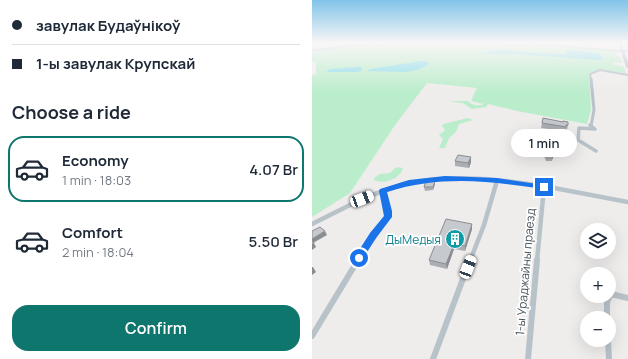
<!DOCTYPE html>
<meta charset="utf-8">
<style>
:root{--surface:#fff;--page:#f6f6f7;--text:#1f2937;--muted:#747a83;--line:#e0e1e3;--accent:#0f766e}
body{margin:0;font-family:Manrope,sans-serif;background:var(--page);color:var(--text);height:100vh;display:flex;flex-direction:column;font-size:15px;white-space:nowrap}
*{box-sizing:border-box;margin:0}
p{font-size:13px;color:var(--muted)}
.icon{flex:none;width:22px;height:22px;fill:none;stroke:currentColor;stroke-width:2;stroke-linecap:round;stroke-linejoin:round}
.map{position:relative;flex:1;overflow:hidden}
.drawer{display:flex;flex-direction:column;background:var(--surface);width:312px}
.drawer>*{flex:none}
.banner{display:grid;align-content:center;height:88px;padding:0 12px;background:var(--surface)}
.controls{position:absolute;left:268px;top:223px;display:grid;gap:8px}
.controls a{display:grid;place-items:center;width:36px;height:36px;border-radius:50%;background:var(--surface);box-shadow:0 4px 16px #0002;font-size:20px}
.end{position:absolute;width:18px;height:18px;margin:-9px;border:5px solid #1a73e8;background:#fff;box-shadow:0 0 0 2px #fff}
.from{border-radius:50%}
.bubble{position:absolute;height:28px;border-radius:14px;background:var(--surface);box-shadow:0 4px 16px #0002;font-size:13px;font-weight:600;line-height:28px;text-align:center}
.car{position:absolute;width:12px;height:24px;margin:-12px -6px;border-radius:5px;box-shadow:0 0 3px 1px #0007;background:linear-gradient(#fff 24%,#345 0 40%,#fff 0 76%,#345 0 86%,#fff 0)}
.banner b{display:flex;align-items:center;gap:14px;height:38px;font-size:15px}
.banner b+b{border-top:1px solid var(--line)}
.banner i{width:10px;height:10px;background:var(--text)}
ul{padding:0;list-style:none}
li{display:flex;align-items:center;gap:12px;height:66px;margin:0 8px 6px;padding:0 4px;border:2px solid transparent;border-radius:16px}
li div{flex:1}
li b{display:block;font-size:15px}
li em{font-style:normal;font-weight:600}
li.on{border-color:var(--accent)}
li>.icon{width:36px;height:36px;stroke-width:1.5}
h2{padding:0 12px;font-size:18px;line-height:48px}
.cta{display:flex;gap:8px;margin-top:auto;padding:8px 12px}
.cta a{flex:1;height:46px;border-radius:16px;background:var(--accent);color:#fff;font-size:16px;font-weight:600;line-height:46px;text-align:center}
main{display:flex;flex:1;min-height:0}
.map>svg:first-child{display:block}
.green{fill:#baedcb}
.water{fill:#88dcea}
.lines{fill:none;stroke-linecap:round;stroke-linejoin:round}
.minor-far4{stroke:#b8c2c9;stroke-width:2}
.minor-far3{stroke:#b8c2c9;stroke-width:3}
.minor-far2{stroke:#b8c2c9;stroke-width:3.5}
.minor-far1{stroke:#b8c2c9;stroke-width:4.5}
.minor{stroke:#b8c2c9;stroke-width:6}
.tertiary{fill:#b8c2c9;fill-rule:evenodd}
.primary{fill:#acbecb;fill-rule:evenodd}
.wall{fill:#aaaeb2}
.shaded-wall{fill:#8b8d91}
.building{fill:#c6cacf;stroke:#8b8d91}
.route{fill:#1a73e8}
.labels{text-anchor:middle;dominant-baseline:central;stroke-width:3.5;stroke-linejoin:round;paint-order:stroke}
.near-culture-label{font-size:12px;fill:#0d838f;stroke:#fff;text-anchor:end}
.near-street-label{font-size:12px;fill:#455159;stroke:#fff}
</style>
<main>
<section class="drawer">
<div class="banner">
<b><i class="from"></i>завулак Будаўнікоў</b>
<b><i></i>1-ы завулак Крупскай</b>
</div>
<h2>Choose a ride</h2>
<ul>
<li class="on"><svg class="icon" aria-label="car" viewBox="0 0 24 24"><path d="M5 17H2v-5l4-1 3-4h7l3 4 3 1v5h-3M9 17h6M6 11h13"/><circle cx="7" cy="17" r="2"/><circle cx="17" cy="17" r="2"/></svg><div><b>Economy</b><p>1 min · 18:03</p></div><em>4.07 Br</em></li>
<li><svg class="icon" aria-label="car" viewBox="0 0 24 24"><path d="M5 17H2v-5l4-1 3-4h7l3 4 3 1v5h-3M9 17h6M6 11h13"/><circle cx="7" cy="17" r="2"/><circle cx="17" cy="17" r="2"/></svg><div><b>Comfort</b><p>2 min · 18:04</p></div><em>5.50 Br</em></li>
</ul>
<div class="cta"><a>Confirm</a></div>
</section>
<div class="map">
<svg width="316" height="359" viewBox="0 0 316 359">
<rect width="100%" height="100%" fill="#efecec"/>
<!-- green -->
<path class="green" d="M74,43h118l113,8 1,1 -2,3 5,4 1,4 -9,-1 1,3 9,1 3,7 -28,-3 -9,3 2,37 -4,14 -70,-13 -29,-7 -2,3 -14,2 -9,-6 -14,-2h19c4,5 10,5 16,3l-13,-3 6,-13 -50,-5 -32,42 -45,68 -38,24v-142l4,-1v-13l-4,1v-11z
M156,118l5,2 -14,4 -3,8 -7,6 -4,10h-6l4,-9 -4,-4 6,-5 -3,-4 1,-2z
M88,167l3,2c-4,10 -19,16 -29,11v-2l6,-4 10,-1 5,-5z"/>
<!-- water -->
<path class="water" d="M189,49l22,3 38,2h5v-3l2,-1 31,3 4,6 -5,1 -81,-6h-38z
M110,61l6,1 1,2 -9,5 -14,3 -39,-1 3,-2z
M45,67h5v3l-4,2h-32l4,-3z"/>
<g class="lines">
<!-- minor-far4 -->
<path class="minor-far4" d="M279,80l-1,-6 10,-4 28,5"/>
<!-- minor-far3 -->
<path class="minor-far3" d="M279,79l3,31 -3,16"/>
<!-- minor-far2 -->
<path class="minor-far2" d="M278,125l5,4 -16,-1 -1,12 18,11
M88,185c46,-12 93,-7 139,0
M184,185l1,-5"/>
<!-- minor-far1 -->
<path class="minor-far1" d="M221,184l95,18
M0,224l54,-27 38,-13
M46,261l30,-44 -5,-26
M158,261l14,-36 12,-41
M225,261l7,-74"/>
<!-- minor -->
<path class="minor" d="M295,318v-16l4,-8 17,4
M0,336l46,-76
M296,340l1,19
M121,359l37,-99
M216,359l9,-99"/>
<!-- tertiary -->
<path class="tertiary" d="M309,50h7v2h-6z"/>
<!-- primary -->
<path class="primary" d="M59,43h10l-69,8v-2z
M206,43h13l90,7 -2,-7h2l7,19v6l-2,-1 -5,-15z"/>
</g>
<!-- wall -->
<path class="wall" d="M231,118l25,7 -1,5h-2l-1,1 -23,-3z
M232,151l9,7 -1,3h-6l-3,-7z
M159,157v5l-2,6 -14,-2v-5z
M123,184l-2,6 -8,1 -1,-4z
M160,224v5l-7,22 -11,-2 -7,20 -17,-4 -1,-5z"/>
<!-- shaded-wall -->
<path class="shaded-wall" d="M159,157v5l-2,6 -1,-5z
M123,181v3l-2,6v-3z
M160,224v5l-7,22v-5z
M13,231l2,4 -14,8 -1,-2v-2z
M2,243l2,4 -4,3v-5z
M142,244v5l-7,20 -1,-5z
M0,267h1l3,5 -4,3z"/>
<!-- building -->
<path class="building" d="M231,118l20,4v-1l5,1v3h-2v2l-24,-4z
M232,151h6l3,7h-6z
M146,155l13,2 -3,6 -13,-2z
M114,181h9l-2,6h-9z
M134,219l26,5 -7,22 -11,-2 -8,20 -17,-4z
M8,227l5,4 -13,8v-8z
M0,240l2,3 -2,2z"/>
<!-- sky -->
<linearGradient id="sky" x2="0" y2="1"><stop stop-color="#81c4e9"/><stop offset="0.46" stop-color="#f8f6f6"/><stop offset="1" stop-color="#f8f6f6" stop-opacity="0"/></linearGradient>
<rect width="316" height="93" fill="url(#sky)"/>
<!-- route -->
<path class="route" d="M133,176l52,2 47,7 4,2 -4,2c-55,-8 -103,-14 -157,3l5,19v6l-16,21 -14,22h-6l-1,-2 1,-3 14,-22 14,-17 -5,-25 1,-2 29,-9z"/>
<!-- icons -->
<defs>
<symbol id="building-disc" viewBox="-11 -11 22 22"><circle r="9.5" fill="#0f9aa8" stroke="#fff"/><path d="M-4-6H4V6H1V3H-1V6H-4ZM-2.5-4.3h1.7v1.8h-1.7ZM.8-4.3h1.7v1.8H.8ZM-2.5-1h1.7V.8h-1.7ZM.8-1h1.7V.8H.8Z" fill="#fff"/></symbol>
</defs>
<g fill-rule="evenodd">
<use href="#building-disc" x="132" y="228" width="22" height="22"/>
</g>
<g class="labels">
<!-- near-culture labels -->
<g class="near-culture-label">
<text x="129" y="239">ДыМедыя</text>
</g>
<!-- near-street labels -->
<g class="near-street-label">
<text transform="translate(213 272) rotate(-85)">1-ы Ураджайны праезд</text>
</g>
</g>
</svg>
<div class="controls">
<a><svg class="icon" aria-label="layers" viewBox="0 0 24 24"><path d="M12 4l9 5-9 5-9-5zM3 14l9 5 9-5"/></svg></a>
<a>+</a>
<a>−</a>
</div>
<i class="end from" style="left:47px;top:258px"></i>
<i class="end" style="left:232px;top:187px"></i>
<div class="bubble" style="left:199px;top:129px;width:66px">1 min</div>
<i class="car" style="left:50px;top:199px;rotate:69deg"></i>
<i class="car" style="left:156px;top:267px;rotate:21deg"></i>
</div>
</main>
